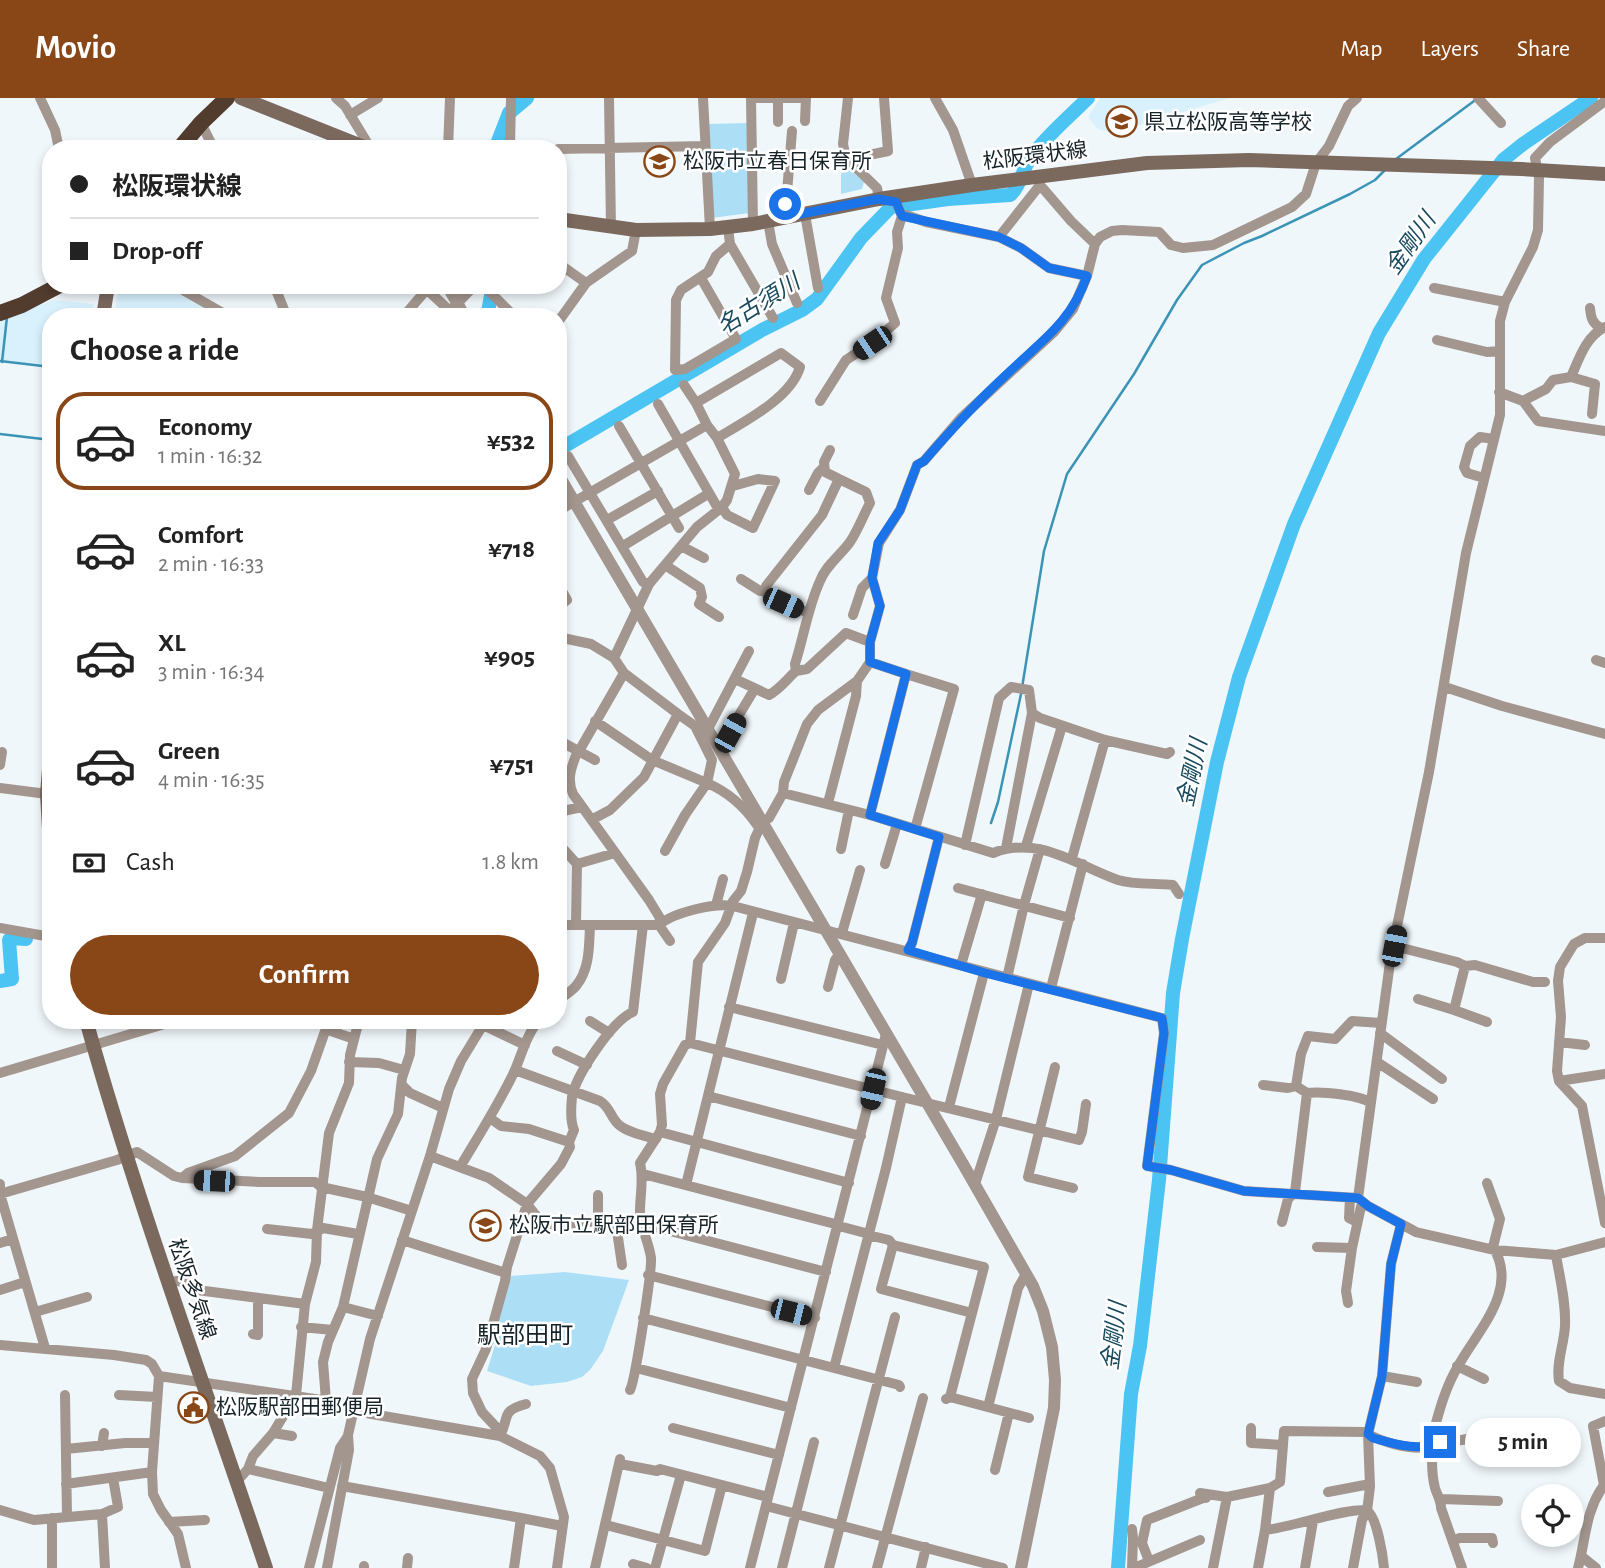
<!DOCTYPE html>
<meta charset="utf-8">
<style>
:root{--surface:#fff;--page:#f2f2f2;--text:#222;--muted:#767676;--line:#e0e0e0;--accent:#894616}
body{margin:0;font-family:"Alegreya Sans","Noto Sans JP",sans-serif;background:var(--page);color:var(--text);height:100vh;display:flex;flex-direction:column;font-size:26px;white-space:nowrap}
*{box-sizing:border-box;margin:0}
p{font-size:23px;color:var(--muted)}
.icon{flex:none;width:38px;height:38px;fill:none;stroke:currentColor;stroke-width:2;stroke-linecap:round;stroke-linejoin:round}
.map{position:relative;flex:1;overflow:hidden}
.drawer{position:absolute;left:42px;top:210px;width:525px;height:721px;display:flex;flex-direction:column;background:var(--surface);border-radius:28px;box-shadow:0 4px 10px #0003}
.drawer>*{flex:none}
.top-card{position:absolute;left:42px;top:42px;width:525px;height:154px;border-radius:28px;box-shadow:0 4px 10px #0003;display:grid;align-content:center;height:154px;padding:0 28px;background:var(--surface)}
.buttons{position:absolute;left:1521px;top:1386px;display:grid;gap:14px}
.buttons a{display:grid;place-items:center;width:63px;height:63px;border-radius:50%;background:var(--surface);box-shadow:0 4px 10px #0003;font-size:35px}
.end{position:absolute;width:32px;height:32px;margin:-16px;border:9px solid #1a73e8;background:#fff;box-shadow:0 0 0 4px #fff}
.from{border-radius:50%}
.bubble{position:absolute;height:49px;border-radius:24px;background:var(--surface);box-shadow:0 4px 10px #0003;font-size:23px;font-weight:600;line-height:49px;text-align:center}
.car{position:absolute;width:21px;height:42px;margin:-21px -10px;border-radius:9px;box-shadow:0 0 5px 2px #0007;background:linear-gradient(#222 24%,#8ab4d8 0 40%,#222 0 76%,#8ab4d8 0 86%,#222 0)}
.top-card b{display:flex;align-items:center;gap:24px;height:66px;font-size:26px}
.top-card b+b{border-top:2px solid var(--line)}
.top-card i{width:18px;height:18px;background:var(--text)}
ul{padding:0;list-style:none}
li{display:flex;align-items:center;gap:21px;height:98px;margin:0 14px 10px;padding:0 14px;border:4px solid transparent;border-radius:28px}
li div{flex:1}
li b{display:block;font-size:26px}
li em{font-style:normal;font-weight:600}
li.active{border-color:var(--accent)}
li>.icon{width:63px;height:63px;stroke-width:1.5}
h2{padding:0 28px;font-size:32px;line-height:84px}
.pay{display:flex;align-items:center;gap:18px;height:77px;padding:0 28px;font-size:26px}
.pay p{margin-inline-start:auto}
.primary-button{display:flex;gap:14px;margin-top:auto;padding:14px 28px}
.primary-button a{flex:1;height:80px;border-radius:42px;background:var(--accent);color:#fff;font-size:28px;font-weight:600;line-height:80px;text-align:center}
header{display:flex;align-items:center;gap:42px;box-sizing:border-box;height:98px;padding:0 35px;background:var(--accent);color:#fff}
header strong{font-size:33px}
nav{display:flex;gap:38px;margin-inline-start:auto;font-size:24px}
.map>svg:first-child{display:block}
.built{fill:#d8f1fd}
.green{fill:#acdff6}
.lines{fill:none;stroke-linecap:round;stroke-linejoin:round}
.stream{stroke:#3b94b6;stroke-width:2.5}
.river{stroke:#4bc4f3;stroke-width:14}
.minor{stroke:#a3968f;stroke-width:10}
.tertiary{stroke:#a3968f;stroke-width:12}
.secondary{stroke:#7b695e;stroke-width:14}
.trunk{stroke:#523c2e;stroke-width:16}
.route{stroke:#1a73e8;stroke-width:9}
.labels{text-anchor:middle;dominant-baseline:central;stroke-width:5;stroke-linejoin:round;paint-order:stroke}
.poi-label{font-size:21px;fill:#162329;stroke:#fff;text-anchor:start}
.street-label{font-size:21px;fill:#162329;stroke:#fff}
.water-label{font-size:23px;font-style:italic;fill:#184a5e;stroke:#fff}
.quarter-label{font-size:24px;fill:#162329;stroke:#fff}
</style>
<header>
<strong>Movio</strong>
<nav><a>Map</a><a>Layers</a><a>Share</a></nav>
</header>
<div class="map">
<svg width="1605" height="1470" viewBox="0 0 1605 1470">
<rect width="100%" height="100%" fill="#f0f7fb"/>
<!-- built -->
<path class="built" d="M1100,0h130l-101,30 -4,9 -27,-8 -10,-12z
M119,187h46l55,32h-106z
M53,202l41,4 -2,13h-41v50l-51,-6v-41z"/>
<!-- green -->
<path class="green" d="M748,25l2,90 -39,5 -3,-94z
M849,70l15,14 -2,7 -21,5v-20l2,-4z
M565,1174l64,8 -26,71 -13,19 -8,7 -15,5 -36,4 -44,-15 8,-26 -6,-4 21,-65z"/>
<g class="lines">
<!-- stream -->
<path class="stream" d="M1396,61l78,-58
M0,263l51,6
M2,264l5,-45
M0,336l51,6
M991,725l7,-21 23,-108 23,-143 23,-77 67,-100 43,-74 25,-35 42,-22 18,-7 88,-42 25,-14 11,-11"/>
<!-- river -->
<path class="river" d="M495,51l14,-36 18,-15
M487,219l6,-32
M558,352l204,-120 40,-20 15,-11 44,-61 30,-31 57,-8 62,-4c10,-8 13,-27 21,-38 16,-22 38,-40 57,-59
M0,883l12,-2 -3,-39 2,-2 15,1
M1118,1470l13,-174 9,-48 19,-166 14,-187 9,-54 35,-177 22,-85 55,-153 85,-191 45,-74 79,-99 20,-16 68,-46"/>
<!-- minor -->
<path class="minor" d="M40,0l15,32 4,19
M336,0l9,8 26,43
M609,0l2,130
M703,0l7,131
M751,0l2,126
M751,0h48
M778,0v24
M935,0l18,32 19,55
M1478,0l23,25
M350,17l28,-17
M805,23l1,-23
M201,25l13,26
M448,51l2,-51
M510,51l1,-51
M558,51l147,-3
M846,60h9l33,-7 -4,-53
M807,115l-1,7 12,68
M902,118l4,-1 20,7 73,15 22,11 28,20 38,8
M785,119l7,-86
M768,123l4,23 25,59
M51,126l-4,3 4,1
M999,139l41,-52v-6
M730,146l43,74
M1095,146l5,-7 12,-6 10,-1 37,2 12,13 12,3 30,-3 79,-38 14,-13 10,-31 13,-17 19,-40 9,-8
M558,165l28,20
M701,180l35,61 -51,30 -10,1 1,-70 5,-10 27,-18 8,-16 14,-12 -2,-17
M174,187l56,32
M274,187l13,32
M338,187l1,2
M422,187l28,26 25,-26
M483,187l32,32
M1434,190l71,14
M1590,210c1,10 2,15 11,20
M403,219l24,-28
M558,224l28,-39 46,-32 4,-21
M1437,242l50,12 13,-1
M684,287l12,18
M1499,294l24,9 15,20 67,10
M820,303l26,-41 26,-17 23,-20 -9,-25 12,-50 -1,-16 5,-16 -6,-14 -17,-3 -2,-11 -31,-30 -3,-14 5,-46
M1523,303l23,-12 7,-9 18,-3
M658,306l58,101 6,2 5,8 26,13 22,-47 -17,-2 -25,7
M1592,316l3,-30 -24,-7c8,-18 15,-41 34,-50
M707,327l-11,-22 85,-50 19,14c-9,31 -56,55 -83,71
M619,328l60,102
M830,352l-6,12 1,10 14,7
M568,358l75,126 6,2
M1484,380l-17,-5 -3,-6 6,-21 10,-9 14,2
M809,392l9,-17 6,-6
M558,413l149,-86 10,13 18,36 -8,26 -5,7 -25,20 -48,57 -35,74 -23,-14 -33,-7
M607,422l51,-29
M623,448l85,-52
M683,449l21,11
M665,467l35,23 2,9 -3,7 20,13
M741,481l19,12h7
M558,486l9,16 -9,7
M853,517l9,-27 10,-10
M1596,562l9,3
M870,564v-20l10,-36 -8,-28 7,-35 21,-33 17,-45 7,-4 37,-43 93,-86 19,-23 14,-33 8,-32 -24,-23 -31,-36
M796,573l11,-2 39,-36 24,9
M624,575l54,41
M735,581l34,16c11,-6 18,-16 27,-24l-1,-7c9,-28 13,-57 25,-83 6,-16 20,-25 30,-39 8,-12 13,-26 20,-39l-4,-11 -27,-13 -17,36 -56,71 1,9 41,18
M1445,589l57,19 103,28
M595,623l57,39 55,23 -22,32 -20,36
M708,631l41,-78
M558,642l37,20
M724,642l30,-50
M578,652c-6,16 -12,28 -5,44l76,106 11,18 -1,7 11,16
M579,653l45,-78 -10,-15
M0,667l2,-13
M0,690l47,6
M783,695l87,22 123,38c46,-18 83,12 125,27 16,5 37,3 55,5l6,9
M828,705l28,-107 1,-15
M558,714l24,-5
M870,717l36,-141 48,15 -39,140
M593,721l17,-9 34,-33 34,-63 17,12 17,34 -5,23c21,9 37,23 50,42l5,-2
M558,745l19,21
M965,747l34,-147 12,-11 18,3 3,23 8,5 65,22 62,14 3,-2
M1026,748l36,-120
M1006,750l26,-135
M841,751l8,-39
M1072,760l33,-118
M885,766l12,-40
M958,790l112,30
M716,807l7,-26
M558,827h101c15,-13 55,-22 74,-19l429,112 2,15 -17,133 24,4 73,21 114,7 10,8 48,26 79,18 61,5 49,-13
M576,827l1,-61 38,-11
M643,827l-10,87c-21,9 -57,63 -61,85 -1,10 -2,24 2,33l-5,12 1,5 -9,17 -34,40 14,18 16,3 41,-4 18,3 20,-2 190,50
M0,830l51,9
M842,835l18,-63
M1605,840h-20l-11,6 -14,23 -2,14 3,36 -4,54 2,10 23,25 23,117
M1394,848l63,16 8,4 10,-1 58,17h12
M908,852l4,-7 27,-106
M961,867l21,-71
M1465,868l-11,44 33,12
M1007,880l17,-73 16,-56
M781,881l13,-56
M828,889l7,-27 4,-5
M1051,890l32,-124
M1418,901l36,11
M558,903c6,-6 13,-9 18,-15 14,-17 13,-40 14,-61
M729,909l154,38
M590,923l19,12
M483,927l42,20
M331,933l23,8
M1380,935l62,46
M1559,944l26,3
M690,945l212,54 177,43 3,-8 4,-28
M557,953l30,14
M349,964l30,1 25,7
M1377,964l56,37
M1055,969l-27,110 45,11
M515,972l85,31c10,6 10,15 18,23 8,8 27,12 38,15
M0,975l178,-53
M1559,983l46,-7
M402,987l8,8 33,15
M1263,987l25,3 8,-2 11,7 -12,99 -7,7 -6,23
M1296,988l5,-32 7,-18 27,3 17,-18 29,2
M1307,995c14,-2 53,2 64,10
M708,998l153,40
M949,1009l35,-134
M490,1020l11,8 28,3 40,13
M660,1034l189,51
M430,1058l59,22 38,26 -20,63 -2,14 -19,68 -14,30 1,14 9,19 14,15 4,9
M460,1069c19,-32 39,-63 55,-97 7,-17 12,-36 24,-50
M643,1076l196,51
M182,1080l6,-5 47,-17 54,-43 22,-42 18,-51
M0,1086v10l45,154
M975,1086l21,-65 33,-135
M686,1087l67,-272
M0,1096l117,-34 20,-8 37,24 8,2 77,4h56l6,5 46,10 45,14
M598,1097v26
M1350,1100l-1,20 8,4
M1358,1100l33,-243 38,-183 37,-219 34,-138v-94l5,-19 28,-55 5,-17 1,-52 -4,-20 15,-16 55,-41
M616,1126l6,41
M839,1128l30,8
M267,1131l45,5 11,-6 35,6
M868,1137l21,5 4,5 91,22 -12,46
M402,1142l104,33
M0,1145l13,-4
M893,1147l-12,44 91,24 -22,84
M1317,1149l35,1 -6,43 2,12
M1352,1150l10,-46
M1556,1157c4,24 10,47 9,71 -1,19 -9,36 -6,55l11,7 35,6
M648,1177l167,43
M168,1185l9,-2 18,3 2,6 108,14
M0,1192l25,-8
M343,1209l35,9
M35,1214l52,-15
M643,1220l256,67 1,2
M301,1229l32,3
M253,1236l5,1v-36
M0,1247l114,10 32,5 6,4 7,12 190,28 11,8 140,24 40,20 10,12 14,49 -7,51
M1457,1268l27,13
M636,1270l155,40
M834,1270l52,-200 16,-71
M1382,1278l35,6
M630,1292c5,-8 22,-119 21,-132 -2,-16 -11,-31 -11,-47 0,-16 4,-32 0,-48l20,-31 2,-7 -2,-31 3,-10 22,-39 5,-2 8,-81 27,-39 8,-22 8,-10 6,-19 8,-34 7,-15 7,-5 14,-25 1,-11 23,-58 11,-14 39,-29 13,-19 36,12
M65,1297l2,122
M119,1297l38,2
M946,1301l4,-2 79,21
M326,1303l-3,-39 5,-20 15,-35 34,-148 21,-45 4,-36 8,-24 2,-34
M988,1309l30,-119 8,-14
M673,1330l106,27
M1251,1330v15l32,2 -3,37 -10,6
M273,1335l19,3
M500,1338c10,-19 0,-25 26,-32
M1283,1347l1,-14 80,1c18,10 43,18 65,15 12,-3 25,-6 38,-8
M102,1348l2,-13
M66,1351l59,-6h29
M620,1366l37,7 3,-2 108,28
M248,1371l81,19
M995,1372l14,-57
M152,1374l7,-96
M238,1382l10,-11 5,-13 20,-23 23,-38 9,-91 11,-42 1,-32 12,-97 20,-50 1,-28 9,-35
M66,1386l86,-12 1,22 8,16 17,24 8,34
M342,1388l179,32
M1328,1394l42,-8
M1200,1395l27,4
M1441,1401l57,2
M766,1408l237,62
M0,1412l34,10 68,-6 16,-7 -5,-29
M102,1416l3,54
M169,1424l36,-2
M606,1427l99,26 17,-66
M1454,1442l6,-2h32l1,5
M1581,1458l15,12
M1149,1463l-7,-18 5,-23 56,-22h3
M633,1466l14,4
M52,1470v-50
M309,1470l31,-120 8,-12
M327,1470l22,-118 -1,-15 22,-96 60,-183 19,-67 12,-28 25,-41
M364,1470v-2
M407,1470l1,-10
M514,1470l7,-50 41,8
M595,1470l25,-109
M655,1470l26,-93
M750,1470l136,-534
M782,1470l32,-126
M829,1470l66,-251
M877,1470l46,-170
M921,1470l5,-21
M1132,1470l1,-30 -1,-9
M1134,1470l66,-28
M1213,1470l14,-71 43,-9 -5,42
M1258,1470l7,-38c20,-1 91,-25 102,-19 10,5 16,46 17,57
M1305,1470l8,-47
M1353,1470l9,-48 5,-9 3,-24 -2,-53 14,-58 9,-112 10,-40
M1462,1470l-21,-60c0,-8 -4,-13 -6,-20 -5,-20 -3,-46 1,-65 5,-19 11,-38 21,-55 20,-37 63,-78 36,-121l7,-28 -13,-36
M1578,1470c8,-29 7,-57 26,-83l-11,-59 12,-5"/>
<!-- tertiary -->
<path class="tertiary" d="M447,187l18,32
M558,376l405,690 70,122 10,25 9,36 3,33 -1,28 -33,160"/>
<!-- secondary -->
<path class="secondary" d="M241,0l128,51
M558,121l78,11 74,-1 43,-5 126,-25 93,-14 175,-22 102,-3 272,9 84,5
M103,219l5,-32
M51,646l-4,50 4,69
M86,922c52,186 119,366 180,548"/>
<!-- trunk -->
<path class="trunk" d="M179,51l22,-26 26,-25
M0,215l22,-8 38,-20"/>
</g>
<g class="lines">
<!-- route -->
<path class="route" d="M785,106v13l93,-18 18,3 6,14 97,21 22,11 28,20 38,8c-16,47 -47,66 -81,99 -29,27 -56,56 -82,86l-7,4 -17,45 -22,33 -6,35 8,28 -10,36v20l36,12 -36,141 69,22 -27,106 -4,7 77,23 177,45 2,15 -17,133 24,4 73,21 114,7 10,8 33,18 -10,40 -9,112 -14,58 5,4c22,6 45,14 67,4"/>
</g>
<!-- icons -->
<defs>
<symbol id="school-ring" viewBox="-11 -11 22 22"><circle r="9.5" fill="#fff" stroke="#894616" stroke-width="1.5"/><path d="M0-5L7-2L0 1L-7-2ZM-4 1L0 2.5L4 1V4Q0 6-4 4Z" fill="#894616"/></symbol>
<symbol id="civic-ring" viewBox="-11 -11 22 22"><circle r="9.5" fill="#fff" stroke="#894616" stroke-width="1.5"/><path d="M-.6-6.5H3V-4.5H.6V-3L4-1V1h2V6H-6V1h2V-1L-.6-3ZM-1.2 2.5V6h2.4V2.5Z" fill="#894616"/></symbol>
</defs>
<g fill-rule="evenodd">
<use href="#school-ring" x="1104" y="6" width="35" height="35"/>
<use href="#school-ring" x="642" y="46" width="35" height="35"/>
<use href="#school-ring" x="468" y="1110" width="35" height="35"/>
<use href="#civic-ring" x="176" y="1292" width="35" height="35"/>
</g>
<g class="labels">
<!-- poi labels -->
<g class="poi-label">
<text x="1144" y="24">県立松阪高等学校</text>
<text x="683" y="63">松阪市立春日保育所</text>
<text x="509" y="1127">松阪市立駅部田保育所</text>
<text x="216" y="1309">松阪駅部田郵便局</text>
</g>
<!-- street labels -->
<g class="street-label">
<text transform="translate(1035 58) rotate(-7)">松阪環状線</text>
<text transform="translate(192 1191) rotate(71)">松阪多気線</text>
</g>
<!-- water labels -->
<g class="water-label">
<text transform="translate(1411 146) rotate(-55)">金剛川</text>
<text transform="translate(759 207) rotate(-32)">名古須川</text>
<text transform="translate(1193 675) rotate(-78)">金剛川</text>
<text transform="translate(1115 1238) rotate(-83)">金剛川</text>
</g>
<!-- quarter labels -->
<g class="quarter-label">
<text x="525" y="1238">駅部田町</text>
</g>
</g>
</svg>
<div class="buttons">
<a><svg class="icon" aria-label="locate" viewBox="0 0 24 24"><circle cx="12" cy="12" r="6"/><path d="M12 2v4M12 18v4M2 12h4M18 12h4"/></svg></a>
</div>
<i class="end from" style="left:785px;top:106px"></i>
<i class="end" style="left:1440px;top:1344px"></i>
<div class="bubble" style="left:1465px;top:1320px;width:116px">5 min</div>
<i class="car" style="left:872px;top:245px;rotate:236deg"></i>
<i class="car" style="left:783px;top:505px;rotate:114deg"></i>
<i class="car" style="left:730px;top:635px;rotate:29deg"></i>
<i class="car" style="left:1394px;top:848px;rotate:11deg"></i>
<i class="car" style="left:873px;top:991px;rotate:193deg"></i>
<i class="car" style="left:214px;top:1083px;rotate:272deg"></i>
<i class="car" style="left:791px;top:1214px;rotate:104deg"></i>
<div class="top-card">
<b><i class="from"></i>松阪環状線</b>
<b><i></i>Drop-off</b>
</div>
<section class="drawer">
<h2>Choose a ride</h2>
<ul>
<li class="active"><svg class="icon" aria-label="car" viewBox="0 0 24 24"><path d="M5 17H2v-5l4-1 3-4h7l3 4 3 1v5h-3M9 17h6M6 11h13"/><circle cx="7" cy="17" r="2"/><circle cx="17" cy="17" r="2"/></svg><div><b>Economy</b><p>1 min · 16:32</p></div><em>¥532</em></li>
<li><svg class="icon" aria-label="car" viewBox="0 0 24 24"><path d="M5 17H2v-5l4-1 3-4h7l3 4 3 1v5h-3M9 17h6M6 11h13"/><circle cx="7" cy="17" r="2"/><circle cx="17" cy="17" r="2"/></svg><div><b>Comfort</b><p>2 min · 16:33</p></div><em>¥718</em></li>
<li><svg class="icon" aria-label="car" viewBox="0 0 24 24"><path d="M5 17H2v-5l4-1 3-4h7l3 4 3 1v5h-3M9 17h6M6 11h13"/><circle cx="7" cy="17" r="2"/><circle cx="17" cy="17" r="2"/></svg><div><b>XL</b><p>3 min · 16:34</p></div><em>¥905</em></li>
<li><svg class="icon" aria-label="car" viewBox="0 0 24 24"><path d="M5 17H2v-5l4-1 3-4h7l3 4 3 1v5h-3M9 17h6M6 11h13"/><circle cx="7" cy="17" r="2"/><circle cx="17" cy="17" r="2"/></svg><div><b>Green</b><p>4 min · 16:35</p></div><em>¥751</em></li>
</ul>
<div class="pay"><svg class="icon" aria-label="cash" viewBox="0 0 24 24"><path d="M3 7h18v10H3z"/><circle cx="12" cy="12" r="2"/></svg>Cash<p>1.8 km</p></div>
<div class="primary-button"><a>Confirm</a></div>
</section>
</div>
